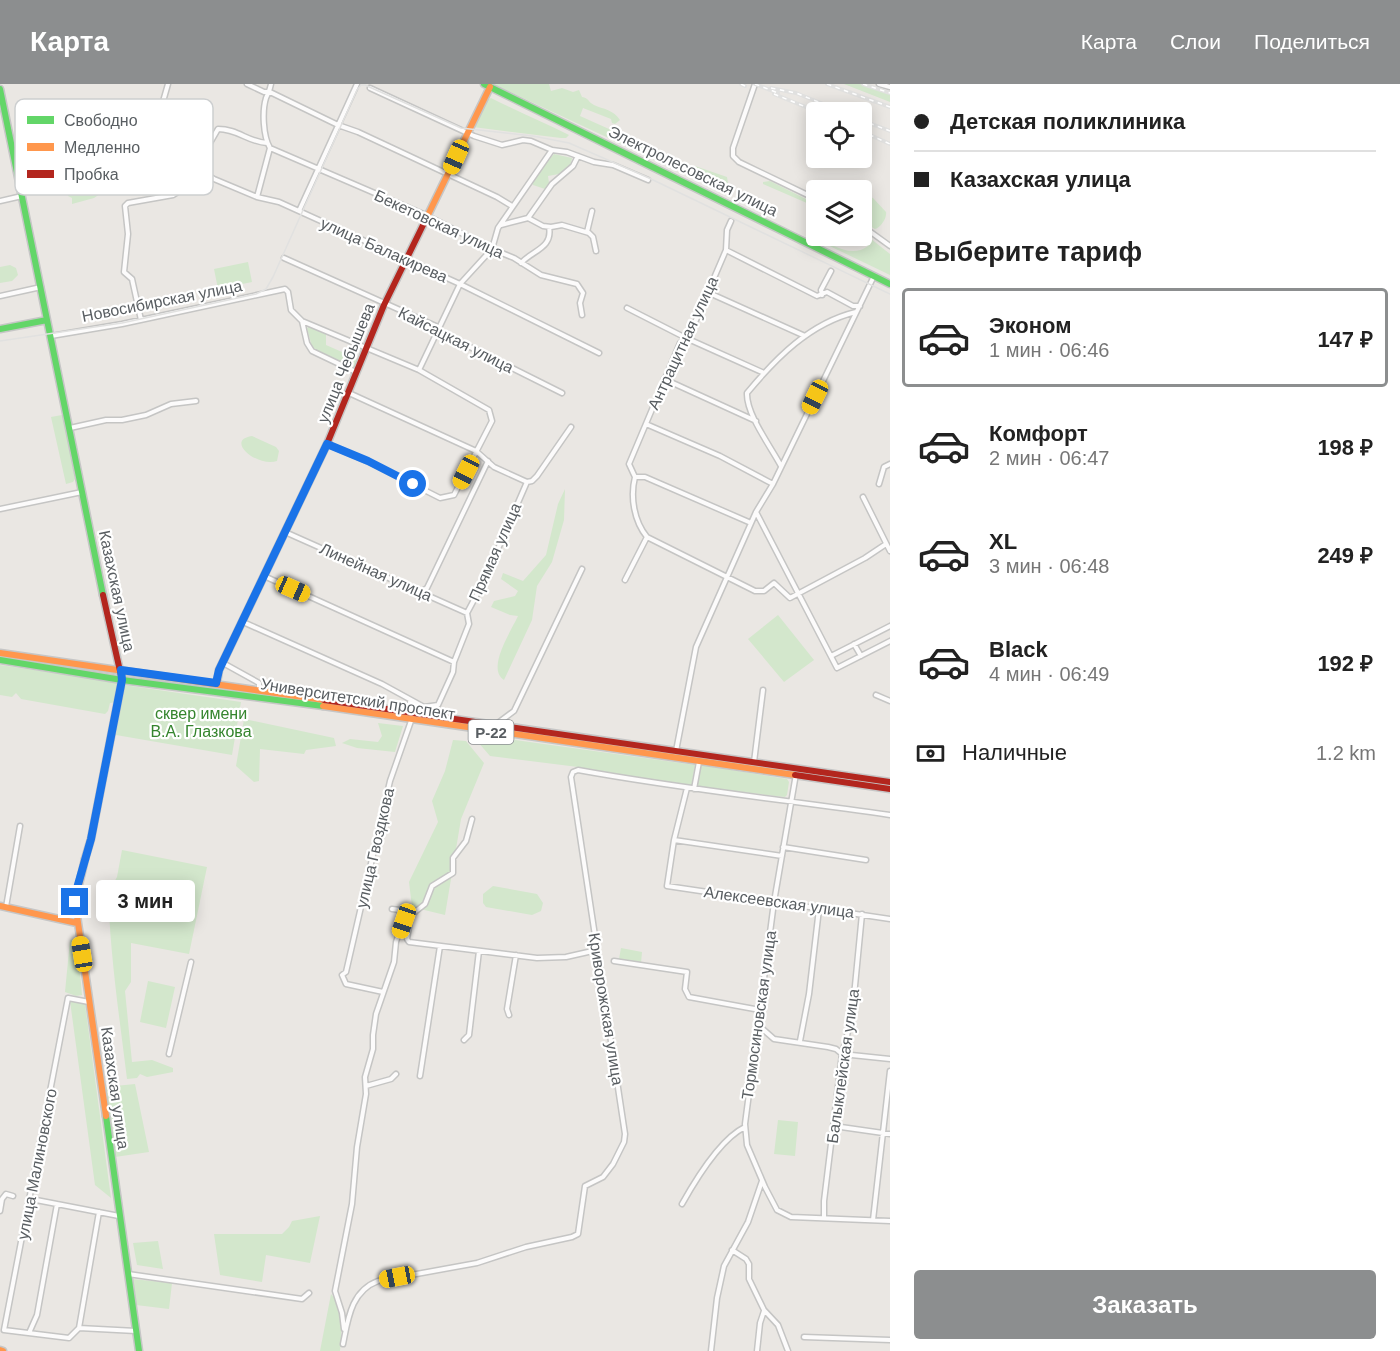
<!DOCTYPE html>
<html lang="ru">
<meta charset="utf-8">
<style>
:root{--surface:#fff;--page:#f6f6f6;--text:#222;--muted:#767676;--line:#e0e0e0;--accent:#8c8e8f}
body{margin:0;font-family:Helvetica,sans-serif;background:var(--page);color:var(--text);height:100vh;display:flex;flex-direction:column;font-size:22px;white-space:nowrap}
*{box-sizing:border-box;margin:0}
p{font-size:20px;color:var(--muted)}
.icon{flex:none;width:33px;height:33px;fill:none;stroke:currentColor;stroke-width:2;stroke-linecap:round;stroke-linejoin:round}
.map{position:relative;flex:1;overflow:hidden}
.details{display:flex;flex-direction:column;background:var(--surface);width:510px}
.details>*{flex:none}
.banner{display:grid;align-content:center;height:132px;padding:0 24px;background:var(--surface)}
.fabs{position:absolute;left:806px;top:18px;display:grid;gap:12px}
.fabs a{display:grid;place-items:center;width:66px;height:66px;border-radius:6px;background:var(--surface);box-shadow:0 3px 15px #0003;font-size:30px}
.end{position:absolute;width:27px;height:27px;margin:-14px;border:8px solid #1a73e8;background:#fff;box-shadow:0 0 0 3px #fff}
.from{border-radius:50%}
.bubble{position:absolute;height:42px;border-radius:6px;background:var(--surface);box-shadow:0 3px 15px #0003;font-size:20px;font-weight:800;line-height:42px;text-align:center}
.car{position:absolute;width:18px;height:36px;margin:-18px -9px;border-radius:8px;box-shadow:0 0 4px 2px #0007;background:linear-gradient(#f5c518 24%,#345 0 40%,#f5c518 0 76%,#345 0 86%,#f5c518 0)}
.banner b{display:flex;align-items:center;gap:21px;height:57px;font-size:22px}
.banner b+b{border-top:2px solid var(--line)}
.banner i{width:15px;height:15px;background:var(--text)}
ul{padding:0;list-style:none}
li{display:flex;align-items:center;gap:18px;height:99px;margin:0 12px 9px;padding:0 12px;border:3px solid transparent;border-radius:6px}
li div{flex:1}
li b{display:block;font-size:22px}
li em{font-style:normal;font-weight:800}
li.current{border-color:var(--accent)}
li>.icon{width:54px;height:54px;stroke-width:1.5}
h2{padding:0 24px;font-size:27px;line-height:72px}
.pay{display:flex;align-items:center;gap:15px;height:66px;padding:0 24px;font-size:22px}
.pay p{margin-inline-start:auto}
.primary-button{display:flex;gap:12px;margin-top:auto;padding:12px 24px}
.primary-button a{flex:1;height:69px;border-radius:6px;background:var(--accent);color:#fff;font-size:24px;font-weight:800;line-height:69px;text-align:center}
header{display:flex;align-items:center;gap:36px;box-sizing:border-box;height:84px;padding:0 30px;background:var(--accent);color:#fff}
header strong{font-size:28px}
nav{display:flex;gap:33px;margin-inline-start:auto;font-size:21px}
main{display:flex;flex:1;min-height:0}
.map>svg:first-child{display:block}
.green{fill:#d3e7cc}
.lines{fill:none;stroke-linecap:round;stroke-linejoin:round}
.street-casing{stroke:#c5c5c4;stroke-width:7}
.fast-casing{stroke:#c6c6c6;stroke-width:9}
.slow-casing{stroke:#c6c6c6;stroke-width:9}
.jam-casing{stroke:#c6c6c6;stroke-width:9}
.street{stroke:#fcfbfb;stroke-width:4}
.fast{stroke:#63d668;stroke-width:6}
.slow{stroke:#ff974d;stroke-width:6}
.jam{stroke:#b3261e;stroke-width:6}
.tram{stroke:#e1e1e0;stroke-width:1.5}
.rail-casing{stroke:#e1e1e0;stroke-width:4}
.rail{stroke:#fff;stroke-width:1.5;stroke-dasharray:4.5;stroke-linecap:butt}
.route{stroke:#1a73e8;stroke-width:8}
.labels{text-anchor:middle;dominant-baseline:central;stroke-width:4.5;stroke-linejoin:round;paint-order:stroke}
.shield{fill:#fff;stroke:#8b8e91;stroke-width:1.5}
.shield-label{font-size:15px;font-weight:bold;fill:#595e62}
.street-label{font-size:16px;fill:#595e62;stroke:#fff}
.park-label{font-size:16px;fill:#35852e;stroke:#fff}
.key{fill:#fff;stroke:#cdcfd0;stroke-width:1.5}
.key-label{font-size:16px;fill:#595e62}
</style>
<header>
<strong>Карта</strong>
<nav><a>Карта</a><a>Слои</a><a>Поделиться</a></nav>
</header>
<main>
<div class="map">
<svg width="890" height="1267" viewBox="0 0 890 1267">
<rect width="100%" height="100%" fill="#eae7e3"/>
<!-- green -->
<path class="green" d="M493,0h56l2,7 11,-3 11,4 6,-2 3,7c7,1 6,5 12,8 9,4 20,5 26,15l-5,4 -3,-1 -1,-4 -28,-11 -3,8 87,39 -3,9z
M844,0h16l30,10v8z
M491,14c26,13 52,24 78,37l-3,3h-5l-88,-11 13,-26z
M83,56l3,1 14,53 -6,4 -22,6v-6l-4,-2 -10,-43 3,-5z
M554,70l18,4 -2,9 -11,7 -11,2 1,7 -4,6 -12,-4 -2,-4z
M695,82l32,11 1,6 -6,5 -5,-2 -6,-8 -16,-4 -3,-6z
M770,97l46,23v3l-53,-23v-2z
M861,109l12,5 13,14c1,6 -5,15 -11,17l-14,-8z
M861,147l29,23v21l-77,-37 2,-2c16,8 36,23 53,10l-12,-10h5z
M248,178l4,20 -34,7 -4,-20z
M10,181l6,3 2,7 -6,6 -12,2v-16z
M310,242l16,7v12l32,14 -2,13 -43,-21 -6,-23z
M62,331l2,1 11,63 -2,3 -7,2 -15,-67z
M252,352l24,11 3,4 -2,10c-19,7 -53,-21 -25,-25z
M565,405l-1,31 -12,42 -15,24 -5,34 -28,60c-18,-11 7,-49 14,-64l-8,-1 -19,-8 3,-6 21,-5 3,-5 -17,-12 2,-6 20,8 23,-26 12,-51z
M778,531l36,45 -30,22 -36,-43z
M0,581l116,17 3,5 -2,15 -7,1 -2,8 -3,3 -84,-15 -5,-6 -4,4 -12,-2z
M124,601l117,17 -9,53 -116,-20z
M244,635l90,19 2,8 -30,4 -2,4 -44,-5 -1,32 -5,1 -18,-16z
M378,639l25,3 -8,26 -38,-4 -15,-5 8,-4 28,3 4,-6z
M471,650l30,4 194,27 -4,22 -113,-20 -88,-11z
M453,656l13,1 18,22 -23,56 -16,96 -33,-8 -3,-25 29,-60 -6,-21 13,-30z
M701,681l86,14 2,3 -2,13 -2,2 -88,-10z
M122,766l85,17 -18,87 -58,-11v39l-6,9 7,71 20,-2 21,8v4l-26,5 -7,-3 -3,4 -10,1c-8,-65 -18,-131 -19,-197l5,2 4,-7z
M493,802l44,8 6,9 -2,8 -9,4 -46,-8 -3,-4v-9z
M77,854l5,57 -6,1 -11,-4 5,-52z
M621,864l21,4 -1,11 -22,-4z
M148,897l27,6 -9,41 -26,-6z
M70,917l15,3 26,194 -16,-13z
M135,1000l14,68 -34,5 -10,-70z
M778,1036l20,2 -3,34 -21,-2z
M320,1132l-10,47 -44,-8 -4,27 -42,-7 -6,-41h68l7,-7 3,-6z
M158,1157l5,28 -26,-4 -4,-22z
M132,1195l40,4 -3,26 -33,-4z
M331,1210c12,12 11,41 9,57h-20z"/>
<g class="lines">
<defs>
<path id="street" d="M247,0l17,8h6l68,33 20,7 139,65 15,9
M755,0l-22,64v8l6,6 77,37
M879,0l11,3
M370,4l104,48 28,9 21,-5 8,1 21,9
M162,21l6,-21
M270,64l158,68 64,33 22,9 27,17 36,9 6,9 -3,10 2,12
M169,68l4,6 21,9 20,12 43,18 22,5 181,82 139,69
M257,113l13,-49c-7,-12 -8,-37 -4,-50 2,-5 4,-8 5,-14
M0,117l22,-5
M299,127l58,-127
M528,134l15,8 8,1 11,-2 27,8 4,4 3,14
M731,137l-4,9 -1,20 -36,84 -10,9 -51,121 6,13h10l106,46
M501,141l27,-7 24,-34 21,-18 5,-10
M861,141l29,21
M587,148l5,-21
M726,166l91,46 10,-4 26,14h7
M284,174l154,69 4,6 120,60
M521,179c12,-13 32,-15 28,-36
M707,208l98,44
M822,211l-1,-5 10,-19
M0,212l41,-9
M627,224l59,30 78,35
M141,236l-9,-41 -8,-7 4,-38 -3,-28 3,-3 45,-8 11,-7 34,-59c20,0 30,13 49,14
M302,237l5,22 5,8 44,21
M51,252l71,-12 163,-35 3,3 3,18 11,11 117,49 70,40 3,11 -38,74 -14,3 -73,-37 -40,-17
M419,286l41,-86 32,-35 6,-21 54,-78 15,2 27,10 19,3 35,15
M664,295l92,42
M349,309l127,58 18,16 33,15
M646,340l74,32 53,28
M70,344l36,-8h16l24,-5 25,-11 25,-3
M781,382c-10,-19 -35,-52 -34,-73 29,-35 63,-70 109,-81
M635,393c-5,20 -1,44 12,60l108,54h9l10,-8 16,15 75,-40 21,-14
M527,398l5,-1 5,-5 34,-49
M879,400l5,-17 6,-3
M863,413l27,54
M0,425l82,-17
M756,428l81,156 53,-27
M285,448l182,81
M264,492l190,86
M625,496l22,-43
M421,508l6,-4 61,-127
M243,538l139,62 42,23 14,-2 15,-33 1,-10 15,-38 -2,-11 17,-32 43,-99
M854,560l7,12
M831,572l59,-30
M223,579l36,20v7
M876,611l14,6
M495,641l19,-14 68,-142
M676,667l20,-104 60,-135 17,-28 101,-208
M754,678l9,-72
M796,690l-22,128 -29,222 2,21 18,42 12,23 14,7 99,4
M687,704l-13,52 -7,46 223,33
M694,705l5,-27
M472,735l-6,22 -13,17v15l-21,13 -7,18 -14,11 -4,24 2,3 128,16 29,-1 31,-7
M674,756l108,16
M783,763l83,13
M6,823l14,-81
M392,825l23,3
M614,877l73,11 -2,17 4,8 71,13
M383,908l-37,-8 -4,-9 4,-3 44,-191 21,-60 -1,-21
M89,918l-21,-4 -64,332 65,8 10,-10 57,3
M509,931l-2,-6 9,-54
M758,941l16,14 54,8 8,2 6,5 48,5
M464,956l5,-5 10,-84
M800,957l9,-47 10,-85
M169,970l22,-92
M420,992l20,-130
M366,1002l25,-7 5,-5
M834,1042l56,8
M31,1115l88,17
M682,1120c14,-25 38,-65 63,-77
M0,1127l2,-12 4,-5 7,2
M824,1134v-17l18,-147 7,-26 5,-32 8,-82
M873,1136l17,-149
M732,1166l14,9 3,5v15l15,31 14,15 10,26
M128,1190l174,25 7,-6
M79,1244l20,-116
M344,1245l-2,-16 -7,-22 17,-87 5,-57 9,-53 -1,-17 8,-28v-14l3,-21 18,-52 2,-20 10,-31
M29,1249l8,-18 20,-111
M804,1253l86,3
M343,1260c5,-25 8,-53 35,-63l99,-18 49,-16 46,-10 6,-3 7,-48 18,-9 10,-13 11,-22 1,-8 -54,-357 2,-5 5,-2c104,19 208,30 312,45
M711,1267l6,-53 7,-32 24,-44 14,-41
M757,1267l3,-28 4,-12"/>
<path id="fast" d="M484,0l406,200
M0,5l103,506
M0,245l47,-9
M0,576l122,20 201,26
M106,1032l33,235"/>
<path id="slow" d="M426,135l64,-132
M0,569l324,47
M323,622l472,69
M85,775l-10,43 31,214
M0,822l77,17
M0,1266l3,1"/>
<path id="jam" d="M217,599l2,-13 108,-226 57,-139 42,-86
M324,616l566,82
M795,691l95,14
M85,775l6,-20 31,-159 -19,-85"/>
</defs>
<!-- street casing -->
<use href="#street" class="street-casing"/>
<!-- fast casing -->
<use href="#fast" class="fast-casing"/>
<!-- slow casing -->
<use href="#slow" class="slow-casing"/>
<!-- jam casing -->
<use href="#jam" class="jam-casing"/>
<!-- street -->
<use href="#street" class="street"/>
<!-- fast -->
<use href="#fast" class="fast"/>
<!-- slow -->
<use href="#slow" class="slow"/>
<!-- jam -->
<use href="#jam" class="jam"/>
<!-- tram -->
<path class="tram" d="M0,257l122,-18 134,-29 10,-5 7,-12 84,-187 4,-5h4l96,43 72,8 36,7 80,35 241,116"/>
<defs>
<path id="rail" d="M741,0l4,2
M755,0l23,9
M827,0l63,23
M863,0l27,9
M771,4l25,5 47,19
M774,10l44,18
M861,36l29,11
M861,47l29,13"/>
</defs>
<!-- rail casing -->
<use href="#rail" class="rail-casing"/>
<!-- rail -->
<use href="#rail" class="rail"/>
</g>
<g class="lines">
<!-- route -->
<path class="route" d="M75,818l2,-14 14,-49 31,-159 -1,-10 95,13 3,-13 108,-226 41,17 45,23"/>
</g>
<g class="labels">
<!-- shield labels -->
<rect class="shield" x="468.5" y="636" width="45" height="24" rx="4.5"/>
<g class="shield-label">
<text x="491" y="648">Р-22</text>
</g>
<!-- street labels -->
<g class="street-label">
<text transform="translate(693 87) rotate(26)">Электролесовская улица</text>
<text transform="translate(439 140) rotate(25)">Бекетовская улица</text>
<text transform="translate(384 166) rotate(24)">улица Балакирева</text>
<text transform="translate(162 217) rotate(-11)">Новосибирская улица</text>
<text transform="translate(456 256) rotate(27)">Кайсацкая улица</text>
<text transform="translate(683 259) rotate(-65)">Антрацитная улица</text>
<text transform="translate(346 279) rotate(-68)">улица Чебышева</text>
<text transform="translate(495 468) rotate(-66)">Прямая улица</text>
<text transform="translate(376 488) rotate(24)">Линейная улица</text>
<text transform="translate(117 507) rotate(78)">Казахская улица</text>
<text transform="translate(358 615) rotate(9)">Университетский проспект</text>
<text transform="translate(375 764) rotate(-77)">улица Гвоздкова</text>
<text transform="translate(779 818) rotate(8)">Алексеевская улица</text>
<text transform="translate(606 925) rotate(81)">Криворожская улица</text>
<text transform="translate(759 931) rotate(-82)">Тормосиновская улица</text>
<text transform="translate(843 982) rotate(-82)">Балыклейская улица</text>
<text transform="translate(115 1004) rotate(82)">Казахская улица</text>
<text transform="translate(37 1080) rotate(-79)">улица Малиновского</text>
</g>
<!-- park labels -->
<g class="park-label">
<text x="201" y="629">сквер имени<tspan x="201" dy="18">В.А. Глазкова</tspan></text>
</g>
</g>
<!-- legend -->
<rect x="15" y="15" width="198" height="96" rx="9" class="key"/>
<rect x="27" y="32" width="27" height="8" fill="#63d668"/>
<rect x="27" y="59" width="27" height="8" fill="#ff974d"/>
<rect x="27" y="86" width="27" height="8" fill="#b3261e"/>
<g class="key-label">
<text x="64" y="42">Свободно</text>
<text x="64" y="69">Медленно</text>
<text x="64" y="96">Пробка</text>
</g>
</svg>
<div class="fabs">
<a><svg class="icon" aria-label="locate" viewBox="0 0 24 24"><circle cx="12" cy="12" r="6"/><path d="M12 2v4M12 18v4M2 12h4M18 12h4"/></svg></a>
<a><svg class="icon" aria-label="layers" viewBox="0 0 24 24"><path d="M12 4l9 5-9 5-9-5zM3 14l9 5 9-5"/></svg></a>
</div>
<i class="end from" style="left:413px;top:400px"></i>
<i class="end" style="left:75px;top:818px"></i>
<div class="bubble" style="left:96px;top:796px;width:99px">3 мин</div>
<i class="car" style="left:456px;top:73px;rotate:204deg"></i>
<i class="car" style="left:815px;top:313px;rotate:206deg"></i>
<i class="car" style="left:466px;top:388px;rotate:207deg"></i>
<i class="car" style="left:293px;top:505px;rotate:114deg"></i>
<i class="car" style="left:404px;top:837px;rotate:199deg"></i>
<i class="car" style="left:82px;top:870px;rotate:351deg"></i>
<i class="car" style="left:397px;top:1193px;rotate:259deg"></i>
</div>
<section class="details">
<div class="banner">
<b><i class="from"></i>Детская поликлиника</b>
<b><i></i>Казахская улица</b>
</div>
<h2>Выберите тариф</h2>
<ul>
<li class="current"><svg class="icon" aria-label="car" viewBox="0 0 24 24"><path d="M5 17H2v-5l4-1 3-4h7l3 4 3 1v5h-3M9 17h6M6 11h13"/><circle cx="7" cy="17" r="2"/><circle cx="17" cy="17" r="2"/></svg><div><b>Эконом</b><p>1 мин · 06:46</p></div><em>147 ₽</em></li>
<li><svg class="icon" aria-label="car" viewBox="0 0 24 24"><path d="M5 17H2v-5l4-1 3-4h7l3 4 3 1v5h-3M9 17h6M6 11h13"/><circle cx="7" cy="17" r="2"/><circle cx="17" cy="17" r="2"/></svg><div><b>Комфорт</b><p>2 мин · 06:47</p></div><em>198 ₽</em></li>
<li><svg class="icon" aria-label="car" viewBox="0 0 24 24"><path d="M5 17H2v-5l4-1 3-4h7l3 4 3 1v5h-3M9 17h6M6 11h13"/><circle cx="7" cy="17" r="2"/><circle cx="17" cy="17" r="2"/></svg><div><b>XL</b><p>3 мин · 06:48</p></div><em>249 ₽</em></li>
<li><svg class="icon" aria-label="car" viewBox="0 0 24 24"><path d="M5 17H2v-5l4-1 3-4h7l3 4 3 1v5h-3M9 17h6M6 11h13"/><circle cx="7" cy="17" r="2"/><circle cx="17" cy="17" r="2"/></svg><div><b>Black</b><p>4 мин · 06:49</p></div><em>192 ₽</em></li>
</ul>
<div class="pay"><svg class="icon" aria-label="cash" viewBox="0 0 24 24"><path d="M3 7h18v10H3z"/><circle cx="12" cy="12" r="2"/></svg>Наличные<p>1.2 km</p></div>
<div class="primary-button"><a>Заказать</a></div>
</section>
</main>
